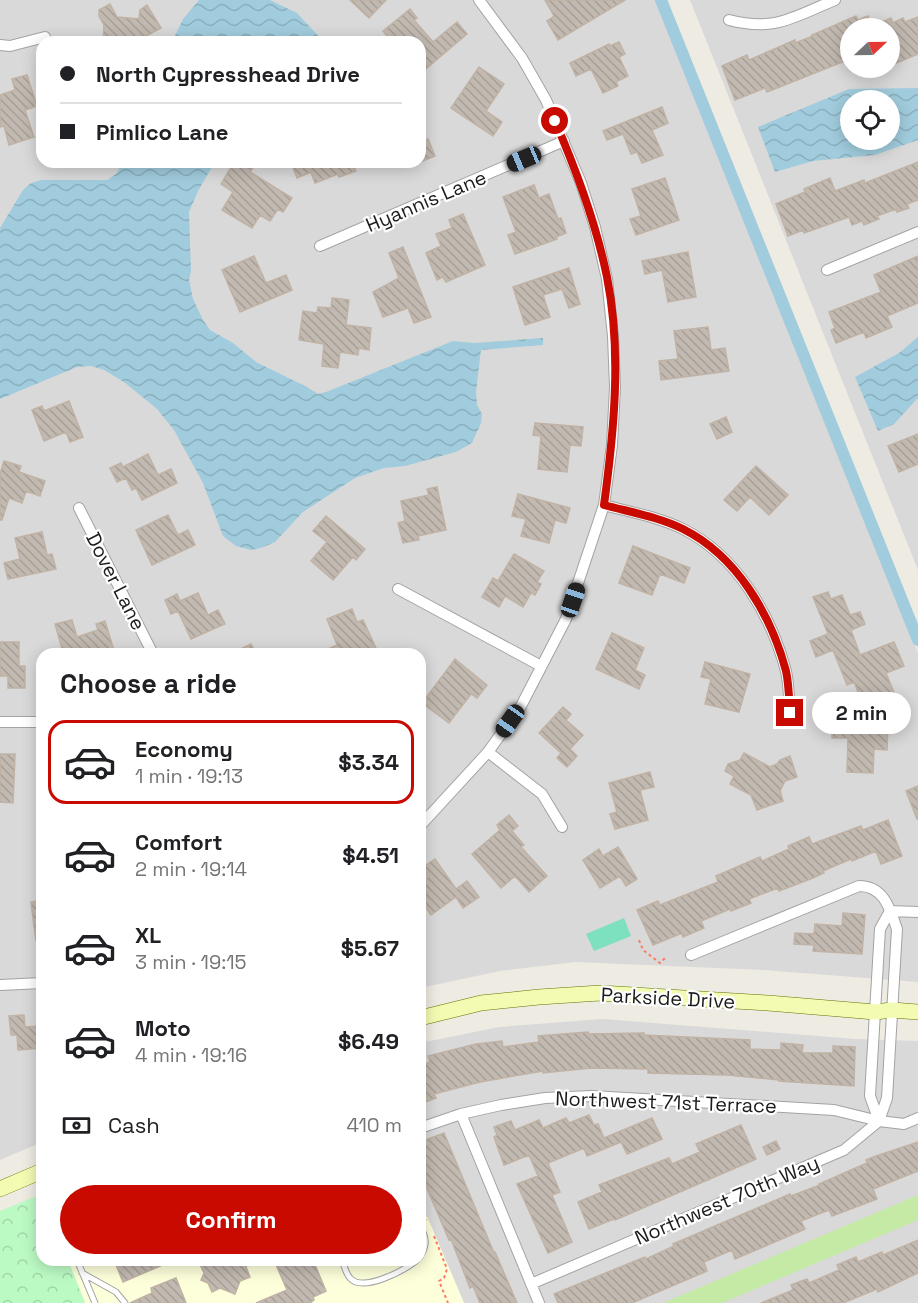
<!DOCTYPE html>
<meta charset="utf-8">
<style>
:root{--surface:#fff;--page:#f2f2f2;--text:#202124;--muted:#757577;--line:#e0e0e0;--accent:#c90a00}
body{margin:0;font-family:"Space Grotesk",sans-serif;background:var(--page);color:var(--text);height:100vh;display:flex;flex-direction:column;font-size:22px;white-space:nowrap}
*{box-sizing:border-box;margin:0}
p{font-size:20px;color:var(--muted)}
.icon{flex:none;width:33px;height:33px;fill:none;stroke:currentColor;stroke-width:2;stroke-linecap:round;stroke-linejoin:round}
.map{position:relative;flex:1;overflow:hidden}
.details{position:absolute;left:36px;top:648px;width:390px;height:618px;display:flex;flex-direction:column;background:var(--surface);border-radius:18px;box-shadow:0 3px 15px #0003}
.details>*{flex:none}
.hud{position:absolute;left:36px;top:36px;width:390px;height:132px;border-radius:18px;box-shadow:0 3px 15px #0003;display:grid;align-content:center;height:132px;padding:0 24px;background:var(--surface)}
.needle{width:39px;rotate:68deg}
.controls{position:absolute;left:840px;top:18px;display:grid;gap:12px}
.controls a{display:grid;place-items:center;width:60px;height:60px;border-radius:50%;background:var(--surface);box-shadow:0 3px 15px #0003;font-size:30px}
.end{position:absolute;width:27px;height:27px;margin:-14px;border:8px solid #c90a00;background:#fff;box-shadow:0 0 0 3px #fff}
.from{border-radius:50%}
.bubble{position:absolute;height:42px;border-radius:21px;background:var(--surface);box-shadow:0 3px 15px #0003;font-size:20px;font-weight:800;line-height:42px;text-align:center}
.car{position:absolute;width:18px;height:36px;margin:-18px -9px;border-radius:8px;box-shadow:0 0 4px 2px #0007;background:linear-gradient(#222 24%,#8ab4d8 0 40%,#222 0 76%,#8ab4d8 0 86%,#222 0)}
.hud b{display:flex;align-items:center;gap:21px;height:57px;font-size:22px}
.hud b+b{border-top:2px solid var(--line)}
.hud i{width:15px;height:15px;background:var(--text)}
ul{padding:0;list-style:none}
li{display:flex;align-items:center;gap:18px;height:84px;margin:0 12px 9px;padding:0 12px;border:3px solid transparent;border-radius:18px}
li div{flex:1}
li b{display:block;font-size:22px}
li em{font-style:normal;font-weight:800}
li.selected{border-color:var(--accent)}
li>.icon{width:54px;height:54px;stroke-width:1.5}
h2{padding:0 24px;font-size:27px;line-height:72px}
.pay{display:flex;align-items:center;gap:15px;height:66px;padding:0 24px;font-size:22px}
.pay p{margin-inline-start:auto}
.button{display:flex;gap:12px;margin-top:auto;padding:12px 24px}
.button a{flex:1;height:69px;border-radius:36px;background:var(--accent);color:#fff;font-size:24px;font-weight:800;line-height:69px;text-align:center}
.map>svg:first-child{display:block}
.residential{fill:#dad9d9;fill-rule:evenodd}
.education{fill:#fdffda}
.grass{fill:#c4eaa6}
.park{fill:url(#park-crowns)}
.pitch{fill:#7de0bf}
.water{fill:url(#water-waves);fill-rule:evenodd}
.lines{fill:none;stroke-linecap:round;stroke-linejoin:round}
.canal{stroke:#a1ccdd;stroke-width:12}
.building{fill:url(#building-back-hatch);stroke:#c0b2a4;stroke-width:1.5}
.lane-casing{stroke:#a3a3a3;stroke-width:7}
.street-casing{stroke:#a3a3a3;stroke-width:12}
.secondary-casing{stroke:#627502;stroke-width:16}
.path{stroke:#fd7b64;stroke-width:2;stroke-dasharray:3 3;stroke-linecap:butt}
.lane{stroke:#fff;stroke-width:5}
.street{stroke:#fff;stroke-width:10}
.secondary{stroke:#f3fbb3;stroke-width:15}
.route{stroke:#c90a00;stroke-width:8}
.labels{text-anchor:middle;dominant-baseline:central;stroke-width:4.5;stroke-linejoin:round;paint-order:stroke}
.street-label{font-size:20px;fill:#1c1c1c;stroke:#fff}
</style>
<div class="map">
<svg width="918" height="1303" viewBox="0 0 918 1303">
<defs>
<pattern id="park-crowns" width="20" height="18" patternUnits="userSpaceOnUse" patternTransform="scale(1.5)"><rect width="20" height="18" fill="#bcfac4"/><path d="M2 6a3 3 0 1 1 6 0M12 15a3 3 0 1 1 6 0" fill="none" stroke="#a1d6a8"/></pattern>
<pattern id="water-waves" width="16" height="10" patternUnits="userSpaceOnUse" patternTransform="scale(1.5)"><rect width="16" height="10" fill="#a1ccdd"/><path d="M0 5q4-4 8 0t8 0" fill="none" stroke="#8aafbd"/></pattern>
<pattern id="building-back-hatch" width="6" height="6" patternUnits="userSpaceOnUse" patternTransform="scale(1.5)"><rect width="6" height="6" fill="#c2bab1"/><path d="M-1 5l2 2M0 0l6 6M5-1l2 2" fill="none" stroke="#a69f98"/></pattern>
</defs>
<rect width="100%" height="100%" fill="#eeebe2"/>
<!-- residential -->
<path class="residential" d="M0,0h657l261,653v329l-154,-12 -189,-8 -75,9 -80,17v-334h-378v488l-42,18zM42,42h378v120h-378z
M690,0h228v570zM850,28h40v40h-40zM850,100h40v40h-40z
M603,1019l252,20 63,2v262h-454l-44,-103v-157l79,-16z"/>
<!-- education -->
<path class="education" d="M420,1200l44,103h-379l-17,-43h352z"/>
<!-- grass -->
<path class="grass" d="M918,1195v25l-196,83h-59z"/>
<!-- park -->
<path class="park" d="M41,1194l1,66h26l17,43h-85v-92z"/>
<!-- pitch -->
<path class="pitch" d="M624,918l7,18 -37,15 -8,-17z"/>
<!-- water -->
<path class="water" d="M199,0h71l27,13 27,29h-152l11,-23z
M918,88v52l-43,15 -62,6 -38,11 -17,-45 91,-38zM850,100h40v40h-40z
M123,162h92l-17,29 -9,21 2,59 -2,9 4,19 10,21 7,10 23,13 23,19 51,25 11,7 8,-2 127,-51 21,2 69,-5v7l-62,5 -5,42 1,13 5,9 -1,9 -9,20 -16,9 -51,14 -21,2 -29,10 -52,34 -28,30 -14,6 -10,2 -15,-4 -13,-10 -20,-53 -29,-53 -17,-21 -33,-27 -20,-12 -13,-4 -14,1 -77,32v-171l23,-38 8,-7 10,-3h66l9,-6z
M918,337v61l-24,26 -16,7 -23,-54 44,-24z"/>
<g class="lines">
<!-- canal -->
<path class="canal" d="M661,0l257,640"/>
</g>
<!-- building -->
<path class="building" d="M350,0h36l-17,18z
M545,0h80l-67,40 -11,-19 7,-5z
M110,4l7,13 22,2 1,-9 7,-5 14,23 -22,12 -10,-1 -1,3h-25l1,-17 -5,-9v-6z
M410,9l7,9 -3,2 19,22 24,-20 10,12 -47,40v-32h-17l-4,-4 -7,4 -9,-11z
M856,16l2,4 10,-4 4,10 19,-8 2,5 10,-5 2,4 13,-5v37l-26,11 -2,-7v-30h-40v31l-83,33 -2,-4 -30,12 -13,-34 25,-11 2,5 46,-20v3l18,-7 -1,-1z
M619,42l6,12 -6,3 9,19 -12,6 2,4 -15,7 -12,-24 -15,7 -6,-13 39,-19 1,2z
M479,67l25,17 -18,27 16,11 -9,14 -42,-28z
M27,75l10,31 -12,4 9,27 -25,8 -5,-19 -4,1v-32l15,-5 -3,-11z
M662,107l6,16 -16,7 11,25 -21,8 -5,-11 -6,2 -8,-20 -16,6 -4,-9z
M428,139l7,17 -15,6v-20z
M234,162h23l-7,10 42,26 -9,14 -5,-3 -8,12 -10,-6 -8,13 -30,-18 11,-18 -12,-8z
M291,162h61l4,9 -17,6 -1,-3 -23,9 -4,-11 -14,6z
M918,162v38l-11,4 2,4 -12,4 -1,-3 -19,7 2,3 -15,6 -2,-4 -10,4 -3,-8 -45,16 -1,-3 -15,6 -12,-32 29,-12 -1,-3 26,-11 5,13 29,-11 1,3z
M665,178l14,42 -43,15 -6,-16 11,-3 -9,-27z
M534,185l5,13 10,-4 9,25 3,-1 5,15 -10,4 1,2 -42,15 -7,-19 8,-3 -13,-35z
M463,214l22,51 -39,17 -3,-5 -6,3 -11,-27 15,-7 -5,-12 16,-6 -3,-8z
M403,247l28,70 -17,6 -6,-15 -25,9 -10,-25 26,-14 -10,-25z
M688,252l8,45 -28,5 -6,-32 -17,4 -3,-13z
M254,256l12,27 20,-8 6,15 -52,22 -18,-42z
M918,256v47l-31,13 5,11 -26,11 -2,-6 -28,11 -5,-13 4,-2 -6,-16 52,-20 -7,-17z
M569,268l11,36 -11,4 -7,-19 -19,6 7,22 -25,8 -12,-38z
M332,298l17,2 -3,25 25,3 -2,22 -10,-2 -1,7 -18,-3 -2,16 -16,-2 2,-22 -25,-4 4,-29 14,2 1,-6 13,1z
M708,327l3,23 14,-2 4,23 -68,9 -2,-19 19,-2 -4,-28z
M69,401l14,36 -13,5 -4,-10 -22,9 -12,-31 10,-4 2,5z
M726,417l6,15 -15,7 -7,-15z
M535,423l48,4 -2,19 -11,-1 -3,27 -29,-3 3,-33 -8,-1z
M918,434v30l-19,8 -11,-26z
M148,454l10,21 13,-6 6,14 -35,17 -6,-12 -4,2 -6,-12 -9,4 -7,-14 11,-5 2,4z
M4,461l17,5 -2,6 26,9 -5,15 -14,-5 -4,12 -13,-5 -7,22h-2v-46z
M756,466l32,29 -19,20 -19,-18 -13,14 -13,-11z
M437,487l9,43 -28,6 1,4 -16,3 -5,-20 7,-2 -4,-20 28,-6 -2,-6z
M518,494l52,14 -4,15 -11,-3 -6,23 -28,-7 5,-17 -14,-3z
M168,515l10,20 10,-5 7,15 -43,20 -16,-35z
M326,516l39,33 -9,11 -3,-3 -20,23 -22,-19 16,-19 -14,-11z
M42,532l5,23 5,-1 4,15 -48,10 -4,-16 16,-4 -5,-21z
M633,546l57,22 -6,15 -24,-9 -8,21 -33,-12z
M514,554l30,17 -7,11 4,2 -6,11 -4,-2 -8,14 -18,-11 -6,11 -17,-10 11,-19 5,3z
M828,592l3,7 11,-4 8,20 10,-3 5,12 -14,6 9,25 34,-13 10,24 -18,7 11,27 -31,12 -12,-30 -7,3 -14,-35 -17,7 -6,-16 18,-7 -15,-37z
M198,593l10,22 10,-5 7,14 -34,15 -13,-28 -7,3 -6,-14 12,-6 3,7z
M352,609l5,13 6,-2 13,28 -15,6h-44l20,-9 -10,-26z
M72,620l5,17 21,-7 -2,-6 9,-3 10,33h-40l-1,-5 -11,3 -8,-28z
M612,633l32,15 -9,22 10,5 -6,14 -43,-20z
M0,642h19v24h6v22h-17v-12h-8z
M251,644l5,10h-26z
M455,659l32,26 -10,13 -6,-4 -22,29 -27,-20z
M705,662l45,12 -11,38 -34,-8 6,-25 -10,-2z
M563,707l8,7 -5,6 17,15 -13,14 7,7 -10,11 -10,-9 4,-5 -22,-20z
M832,724l56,2 -1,24 -13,-1 -1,24 -26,-1 1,-34h-16z
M744,753l26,14 7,-3 3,-4 10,-4 7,21 -12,4 -5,10 3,10 -26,9 -6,-15 -21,-11 4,-8 -9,-5 3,-7 12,-4z
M0,754h15l-2,49 -13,-1z
M650,772l4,15 -14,3 8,30 -33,9 -5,-15 7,-2 -8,-29z
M918,786v33h-1l-11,-28z
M509,815l9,11 -6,5 12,14 -3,2 26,29 -18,16 -14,-16 -14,12 -29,-34 28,-24 -3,-5z
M888,820l14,36 -21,8 -5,-13 -24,10 -1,-2 -28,12 1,2 -11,5 -34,13 -1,-3 -29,11 2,4 -20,8 -1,-2 -29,12 3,7 -21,9 -1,-4 -29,12 -16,-35 21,-9 2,4 58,-23 -2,-6 44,-19 2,4 27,-12 -1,-3 21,-9 3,7 49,-18 2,4z
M618,847l19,32 -11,7 -6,-10 -20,12 -17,-28 16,-11 4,7z
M435,859l21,30 11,-8 12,16 -16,11 -7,-11 -25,18 -11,-16v-17l8,-5 -6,-9z
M42,900v41h-6l-5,-39z
M843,913l22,2 -3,39 -49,-3 1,-6 -20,-1 1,-11 19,1 1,-10 27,2z
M24,1015l1,12 17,-1v22l-24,2 -1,-15h-6l-2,-19z
M588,1032l1,2 55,-1v2l106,5v9l31,1v-7l22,2 -1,8h31v-7l22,1 -1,39 -75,-5v-1l-52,-5 -79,-2v-4l-57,-1 -48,5v-2l-63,11 -46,12 2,4 -16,6v-38l10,-4 -2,-6 48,-12 26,-3 1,6 36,-5 -1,-6z
M589,1115l5,10 4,-1 6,14 48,-20 10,21 -35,15 -6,-12 -34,14 -3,-8 -36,15 12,29 -8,3 20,47 -24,11 -31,-69 21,-8 -9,-21 -25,10 -10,-28 3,-2 -3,-8 17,-6 4,9 24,-10 4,8 23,-10 3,5z
M741,1125l15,34 -141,61 -1,-1 -25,10 -11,-27 24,-10 -3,-7 70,-27 3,6 28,-12 -4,-8z
M444,1133l50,120 1,-1 22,51h-37l-7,-17 -3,2 -19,-49 -2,1 -29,-68v-30z
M776,1141l4,8 -13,6 -4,-8z
M918,1142v29l-45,18 4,10 -45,17 -3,-6 -28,11 4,8 -70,30 -3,-9 -28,12 3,9 -75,32h-74l-4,-9 91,-37 1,2 28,-13 -1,-2 117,-50 1,2 29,-11 -1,-1 48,-21 -1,-3 10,-4z
M918,1240v33l-40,19 -1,-3 -34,14h-82l32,-13 -2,-5 16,-6 2,4 30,-13 -2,-5 19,-8 2,5 24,-10 1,3z
M114,1260h60l-51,22z
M198,1260h51l-3,7 4,10 -10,4 -5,13 -15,-6 -8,4 -4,-9 -7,-3 3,-7z
M274,1260h39l13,31 -13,6 1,3 -4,3h-54l31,-13z
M176,1278l10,25h-56l22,-10 -1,-5z"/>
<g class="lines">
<defs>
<path id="lane" d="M420,1225c6,13 8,19 0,32
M77,1260l18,43
M342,1260c2,5 4,14 8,18 13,15 55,-8 67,-18
M82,1273l34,19 9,11"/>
<path id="street" d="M729,20c46,12 64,-3 106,-20
M0,45l10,1 35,-9
M320,246l244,-105
M827,270l91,-38
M604,505c26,7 55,12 79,24 54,27 88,86 103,142 3,14 3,28 4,42
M79,508l74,146
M398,589l143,77
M0,722h42
M488,752l54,42 20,33
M420,826l68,-74 33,-46 45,-87 38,-114 8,-60 3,-58 -2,-51 -6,-57 -12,-52 -14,-44 -35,-83 -24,-42 -43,-58
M890,911l28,1
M691,955l168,-69c25,0 31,23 38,43l-10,169 -8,23
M0,985l42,-2
M461,1114l78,189
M879,1121l-9,-25 5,-84 5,-83 10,-18
M420,1128l41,-14 40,-9 44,-7 47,-2 242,14 45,11
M531,1284l313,-134 35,-29 25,3 14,-6"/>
<path id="secondary" d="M420,1018l61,-15 58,-6 61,-4 168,10 107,9 17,-2 26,2
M0,1189l42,-18"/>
</defs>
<!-- lane casing -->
<use href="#lane" class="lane-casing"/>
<!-- street casing -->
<use href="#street" class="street-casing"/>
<!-- secondary casing -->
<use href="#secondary" class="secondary-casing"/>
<!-- path -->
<path class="path" d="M639,940l4,10 17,13 5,-5
M420,1203l7,17
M434,1236l13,33 -3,9 -5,3 9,22"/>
<!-- lane -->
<use href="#lane" class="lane"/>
<!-- street -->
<use href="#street" class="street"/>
<!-- secondary -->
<use href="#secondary" class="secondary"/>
</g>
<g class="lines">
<!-- route -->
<path class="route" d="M555,121c22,51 41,102 52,156 15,75 7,154 -3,228 26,7 55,12 79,24 54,27 88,86 103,142 3,14 3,28 4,42"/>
</g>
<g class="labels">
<!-- street labels -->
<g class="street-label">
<text transform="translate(426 201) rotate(-23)">Hyannis Lane</text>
<text transform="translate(116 581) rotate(63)">Dover Lane</text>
<text transform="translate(668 998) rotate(3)">Parkside Drive</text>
<text transform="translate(666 1102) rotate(2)">Northwest 71st Terrace</text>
<text transform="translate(727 1200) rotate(-23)">Northwest 70th Way</text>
</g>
</g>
</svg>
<div class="controls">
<a><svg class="needle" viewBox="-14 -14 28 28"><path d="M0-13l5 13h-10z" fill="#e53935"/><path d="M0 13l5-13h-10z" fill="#757577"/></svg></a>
<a><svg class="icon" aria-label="locate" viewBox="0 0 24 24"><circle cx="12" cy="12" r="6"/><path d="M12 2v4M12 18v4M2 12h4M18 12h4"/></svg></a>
</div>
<i class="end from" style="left:555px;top:121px"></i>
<i class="end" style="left:790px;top:713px"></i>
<div class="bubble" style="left:812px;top:692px;width:99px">2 min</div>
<i class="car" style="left:524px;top:159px;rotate:247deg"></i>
<i class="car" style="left:573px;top:600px;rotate:19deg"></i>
<i class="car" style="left:510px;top:721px;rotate:215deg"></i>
<div class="hud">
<b><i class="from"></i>North Cypresshead Drive</b>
<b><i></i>Pimlico Lane</b>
</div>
<section class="details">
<h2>Choose a ride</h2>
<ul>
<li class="selected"><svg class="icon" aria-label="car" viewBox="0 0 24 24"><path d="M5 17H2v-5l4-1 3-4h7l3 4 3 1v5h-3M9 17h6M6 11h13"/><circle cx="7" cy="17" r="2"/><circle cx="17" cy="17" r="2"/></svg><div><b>Economy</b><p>1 min · 19:13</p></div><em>$3.34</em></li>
<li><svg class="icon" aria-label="car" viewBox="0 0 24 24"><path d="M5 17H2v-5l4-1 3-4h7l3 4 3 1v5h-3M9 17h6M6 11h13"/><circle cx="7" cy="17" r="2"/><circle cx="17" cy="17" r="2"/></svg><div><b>Comfort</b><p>2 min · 19:14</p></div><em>$4.51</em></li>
<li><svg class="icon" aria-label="car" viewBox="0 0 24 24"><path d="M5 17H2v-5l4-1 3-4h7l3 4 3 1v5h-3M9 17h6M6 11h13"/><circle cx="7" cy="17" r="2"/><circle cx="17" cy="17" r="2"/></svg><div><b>XL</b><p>3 min · 19:15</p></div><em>$5.67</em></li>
<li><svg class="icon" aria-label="car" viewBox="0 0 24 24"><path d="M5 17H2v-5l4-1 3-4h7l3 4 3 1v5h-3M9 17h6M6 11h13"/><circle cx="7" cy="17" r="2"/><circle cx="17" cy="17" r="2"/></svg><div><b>Moto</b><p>4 min · 19:16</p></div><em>$6.49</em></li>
</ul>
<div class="pay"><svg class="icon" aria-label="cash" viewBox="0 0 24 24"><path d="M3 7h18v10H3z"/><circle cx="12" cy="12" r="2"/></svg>Cash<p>410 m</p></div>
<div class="button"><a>Confirm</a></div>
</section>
</div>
